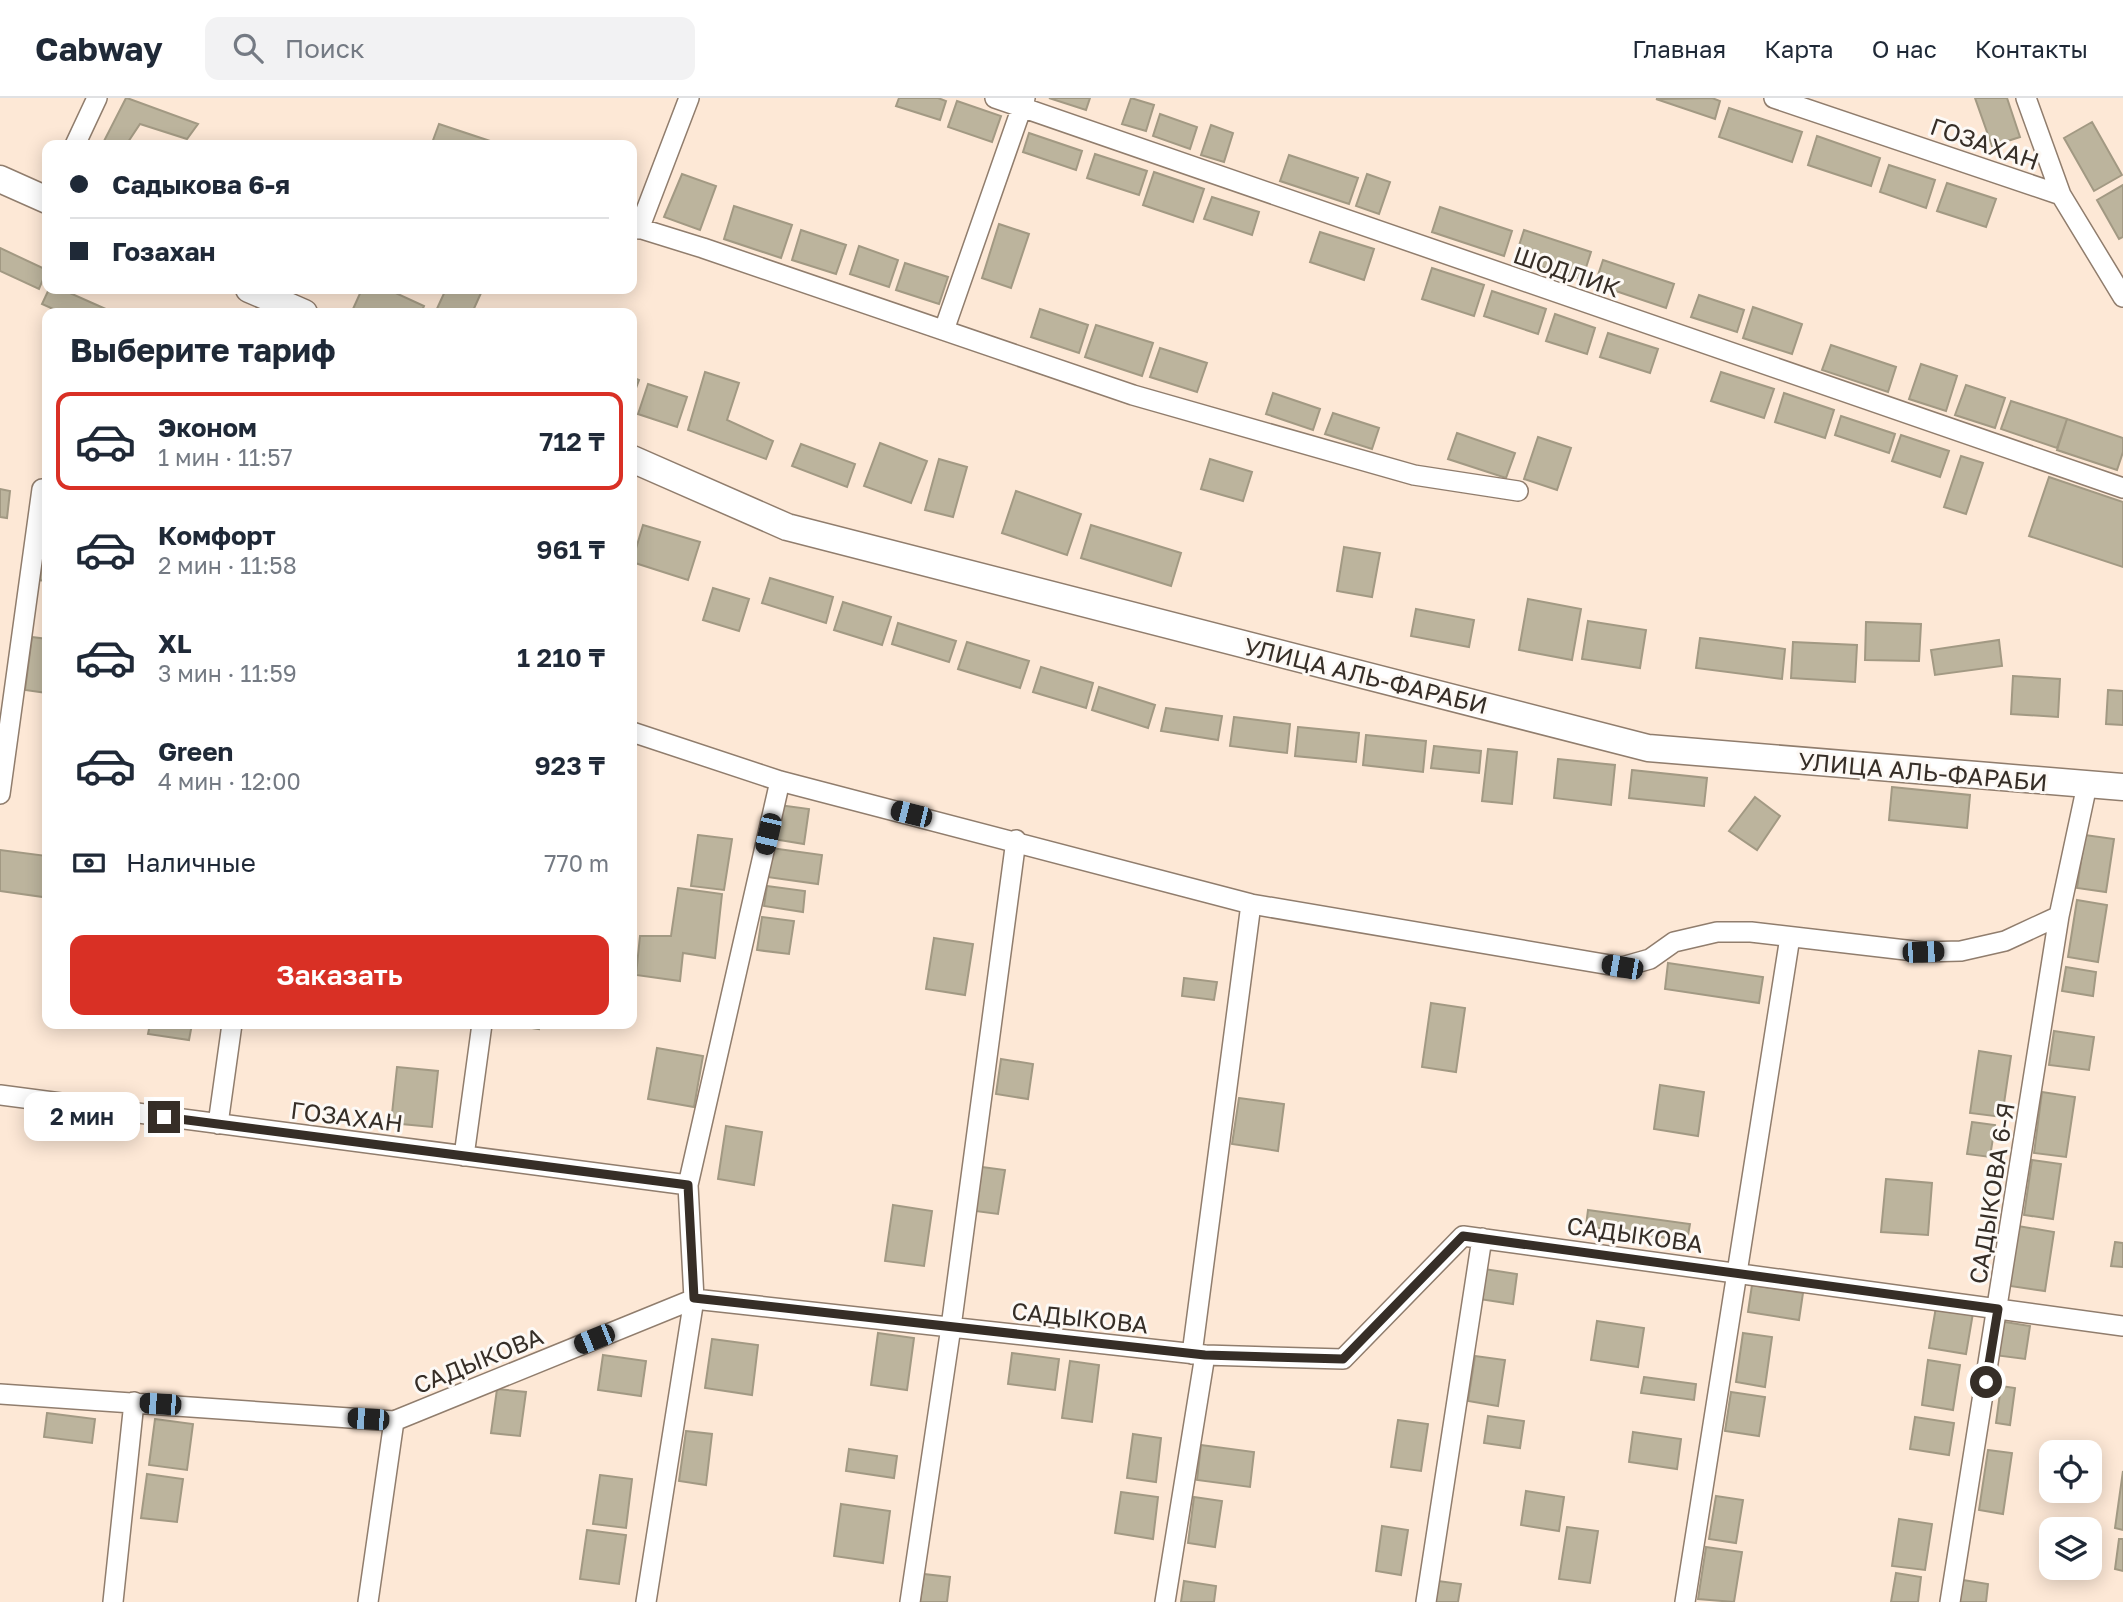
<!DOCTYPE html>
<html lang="ru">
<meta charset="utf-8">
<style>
:root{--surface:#fff;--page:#f2f2f3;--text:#1f2937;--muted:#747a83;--line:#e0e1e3;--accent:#d93025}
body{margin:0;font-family:"Golos Text",sans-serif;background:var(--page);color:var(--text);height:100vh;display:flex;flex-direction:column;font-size:26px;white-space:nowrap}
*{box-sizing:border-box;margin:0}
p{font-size:23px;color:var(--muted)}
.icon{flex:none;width:38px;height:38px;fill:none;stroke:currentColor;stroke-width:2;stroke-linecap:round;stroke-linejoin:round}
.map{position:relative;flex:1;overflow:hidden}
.side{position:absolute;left:42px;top:210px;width:595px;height:721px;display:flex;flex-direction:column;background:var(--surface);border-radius:14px;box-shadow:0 4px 18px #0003}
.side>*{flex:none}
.guide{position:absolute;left:42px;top:42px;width:595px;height:154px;border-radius:14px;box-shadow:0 4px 18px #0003;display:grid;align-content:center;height:154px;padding:0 28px;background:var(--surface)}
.fabs{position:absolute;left:2039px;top:1342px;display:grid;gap:14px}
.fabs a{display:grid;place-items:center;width:63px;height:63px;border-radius:14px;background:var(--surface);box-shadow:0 4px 18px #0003;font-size:35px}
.end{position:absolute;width:32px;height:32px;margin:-16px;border:9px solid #362e27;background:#fff;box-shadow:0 0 0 4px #fff}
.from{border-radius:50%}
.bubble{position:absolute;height:49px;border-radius:14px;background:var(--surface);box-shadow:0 4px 18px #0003;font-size:23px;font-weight:600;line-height:49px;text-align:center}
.car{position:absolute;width:21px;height:42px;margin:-21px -10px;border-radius:9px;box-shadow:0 0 5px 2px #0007;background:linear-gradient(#222 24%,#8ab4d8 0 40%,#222 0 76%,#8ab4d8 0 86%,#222 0)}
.guide b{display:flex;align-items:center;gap:24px;height:66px;font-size:26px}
.guide b+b{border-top:2px solid var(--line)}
.guide i{width:18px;height:18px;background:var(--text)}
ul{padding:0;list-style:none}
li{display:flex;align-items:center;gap:21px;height:98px;margin:0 14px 10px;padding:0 14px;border:4px solid transparent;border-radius:14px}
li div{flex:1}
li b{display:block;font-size:26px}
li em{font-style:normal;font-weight:600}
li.active{border-color:var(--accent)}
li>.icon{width:63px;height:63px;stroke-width:1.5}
h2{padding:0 28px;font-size:32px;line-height:84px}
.pay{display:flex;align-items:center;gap:18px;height:77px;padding:0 28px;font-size:26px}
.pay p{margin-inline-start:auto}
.primary-button{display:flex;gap:14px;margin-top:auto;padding:14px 28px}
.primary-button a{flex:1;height:80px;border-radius:14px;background:var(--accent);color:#fff;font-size:28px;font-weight:600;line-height:80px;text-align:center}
header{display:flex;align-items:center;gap:42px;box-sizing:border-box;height:98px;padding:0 35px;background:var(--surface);border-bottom:2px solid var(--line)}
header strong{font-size:33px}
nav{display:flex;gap:38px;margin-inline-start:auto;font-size:24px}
.search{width:490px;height:63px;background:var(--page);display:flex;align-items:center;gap:18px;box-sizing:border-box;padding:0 24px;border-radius:14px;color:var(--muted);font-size:26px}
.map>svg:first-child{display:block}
.building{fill:#bcb49d;stroke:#a29983;stroke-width:2}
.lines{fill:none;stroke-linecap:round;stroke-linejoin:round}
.street-casing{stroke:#907d6d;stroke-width:22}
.secondary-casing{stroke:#907d6d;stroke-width:29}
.street{stroke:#fff;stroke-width:19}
.secondary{stroke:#fff;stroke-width:26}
.route{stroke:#362e27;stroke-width:9}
.labels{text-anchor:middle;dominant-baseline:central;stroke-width:6;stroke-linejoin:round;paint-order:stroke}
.street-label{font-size:24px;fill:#362e27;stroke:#fdf9f5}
</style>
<header>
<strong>Cabway</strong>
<div class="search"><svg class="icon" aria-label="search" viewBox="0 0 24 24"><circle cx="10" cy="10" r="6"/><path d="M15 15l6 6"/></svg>Поиск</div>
<nav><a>Главная</a><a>Карта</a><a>О нас</a><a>Контакты</a></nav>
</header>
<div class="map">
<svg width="2123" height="1504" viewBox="0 0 2123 1504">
<rect width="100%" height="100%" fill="#fde8d6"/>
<!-- building -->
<path class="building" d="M126,0h1l71,26 -11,15 -47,-15 -14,21h-24z
M899,0h39l8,3 -6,19 -44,-14z
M1049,0h41l-4,12z
M1131,0l23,7 -8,26 -24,-7z
M1712,0l8,3 -5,18 -59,-20z
M1975,0h32l13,39 -28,9z
M957,3l44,15 -9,26 -44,-15z
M1729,10l73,24 -10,30 -73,-25z
M1160,16l37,13 -7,22 -37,-13z
M2092,24l30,53 -28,16 -30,-53z
M439,26l54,18 -1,3 -60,-2z
M1211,27l22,8 -9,29 -23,-7z
M1029,35l53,18 -6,19 -53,-18z
M1817,38l63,22 -9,28 -63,-21z
M1095,56l52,17 -8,24 -52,-17z
M1289,57l69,23 -9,26 -69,-23z
M1889,67l46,15 -9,28 -46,-16z
M1154,74l50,17 -11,33 -50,-17z
M682,76l34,12 -16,44 -36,-13z
M1367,76l23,8 -11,32 -23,-8z
M1947,85l49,16 -10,28 -49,-16z
M2123,87v52l-4,2 -22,-39z
M1212,99l47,15 -7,23 -48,-16z
M734,108l58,19 -11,33 -57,-19z
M1440,109l72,24 -8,25 -72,-24z
M999,126l30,10 -18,54 -29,-10z
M801,132l45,15 -10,29 -44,-14z
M1524,132l67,22 -9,28 -67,-22z
M1320,134l54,17 -10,31 -54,-18z
M859,148l39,14 -9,27 -39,-13z
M0,150l47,22 -8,19 -39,-18z
M1603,162l71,24 -8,24 -71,-24z
M905,165l43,14 -9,27 -43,-14z
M1432,170l52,17 -10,31 -52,-17z
M49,191h12l47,21 -2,3h-44l-20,-9z
M362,191h25l37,17 -3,7h-58l-10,-4z
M446,191h24l11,4 -9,20h-37z
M1492,193l54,18 -8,25 -54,-18z
M1699,197l45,15 -7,22 -46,-15z
M1753,209l49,17 -10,30 -49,-16z
M1040,211l48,16 -9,28 -48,-16z
M1555,216l40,14 -8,26 -41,-13z
M1096,227l57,18 -11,33 -57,-19z
M1608,235l50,16 -8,24 -50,-16z
M1831,247l65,22 -8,25 -66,-22z
M1160,250l47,15 -10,29 -47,-15z
M1921,266l36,12 -11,35 -37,-12z
M705,274l34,11 -12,37 46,21 -7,18 -78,-29z
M1721,274l53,17 -10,29 -53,-17z
M632,279l7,3 -7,19z
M648,286l39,13 -10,30 -39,-13z
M1966,287l39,13 -10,30 -40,-13z
M1273,295l47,16 -7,21 -47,-16z
M1784,295l50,17 -9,28 -50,-16z
M2011,303l56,18 -10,29 -56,-19z
M1333,315l46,15 -7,21 -47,-15z
M1841,318l54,18 -6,19 -54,-18z
M2067,321l56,19v14l-6,18 -60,-20z
M1457,335l58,20 -9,25 -58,-19z
M1901,337l48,16 -9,26 -48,-16z
M1538,339l33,11 -14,42 -33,-11z
M880,345l47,18 -16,42 -47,-17z
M801,346l54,20 -8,23 -55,-21z
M1961,358l22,7 -17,51 -22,-7z
M939,361l28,8 -14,50 -28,-7z
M1210,361l42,13 -9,29 -42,-12z
M2049,379l74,25v65l-94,-31z
M0,391l10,2 -3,27 -7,-1z
M1016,393l65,23 -14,41 -65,-22z
M643,427l57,17 -12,38 -56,-18z
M1091,427l90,28 -10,33 -90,-28z
M44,432h3v51l-10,-1z
M1344,449l36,6 -8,44 -35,-6z
M770,480l63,19 -7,26 -64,-20z
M713,490l36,11 -10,32 -36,-11z
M1528,501l53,10 -9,51 -53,-10z
M843,504l48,15 -9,28 -48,-15z
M1416,511l58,11 -5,27 -58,-11z
M1588,523l58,9 -6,38 -58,-9z
M1866,524l55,2 -2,37 -54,-1z
M898,525l58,18 -7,21 -57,-18z
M32,539l15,2v54l-22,-3z
M1700,540l85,11 -3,30 -86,-11z
M1999,542l3,26 -67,9 -4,-25z
M967,544l62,19 -9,27 -62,-19z
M1793,544l64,3 -2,37 -64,-4z
M1041,569l52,16 -7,25 -53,-16z
M2013,578l47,3 -2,38 -47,-3z
M1099,589l56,18 -7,23 -56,-18z
M2108,592l15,1v34l-17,-1z
M1166,610l56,8 -4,24 -57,-9z
M1234,619l56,7 -3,29 -57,-7z
M1298,629l61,6 -3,29 -61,-6z
M1366,637l60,6 -3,31 -60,-7z
M1434,648l47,5 -2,22 -48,-5z
M1488,651l29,3 -5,52 -30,-3z
M1558,661l57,6 -4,40 -57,-7z
M1632,672l75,8 -3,28 -75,-8z
M1892,689l78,8 -3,33 -78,-8z
M1755,699l25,19 -23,34 -28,-19z
M779,707l30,4 -5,35 -31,-5z
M698,737l34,4 -8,51 -33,-4z
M2085,737l29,4 -8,53 -29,-4z
M771,750l51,7 -4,29 -51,-7z
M0,752l47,6 -4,41 -43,-6z
M767,788l38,5 -2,21 -39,-6z
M678,790l44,6 -7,64 -32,-5 -3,28 -44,-6 4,-39h31z
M2077,802l30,5 -9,57 -30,-5z
M762,819l32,4 -5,33 -32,-4z
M934,840l39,6 -8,51 -39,-6z
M1668,865l95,14 -4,26 -94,-14z
M2066,869l30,5 -3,24 -31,-5z
M1184,880l33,4 -3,18 -32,-4z
M1431,905l34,5 -9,64 -34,-5z
M150,926h42l-3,16 -41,-6z
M506,926h34l-1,5z
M2054,933l40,6 -5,33 -40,-5z
M657,950l46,8 -9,51 -46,-8z
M1979,953l32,5 -9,61 -32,-4z
M1001,961l32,5 -5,35 -32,-5z
M397,969l41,4 -6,56 -41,-4z
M1660,987l44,7 -6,44 -44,-7z
M2042,994l33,5 -9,60 -32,-4z
M1239,1000l45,6 -6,47 -46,-7z
M1972,1024l23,3 -5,32 -23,-3z
M726,1028l36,6 -8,53 -36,-6z
M2032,1062l29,4 -8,55 -29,-4z
M982,1069l23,3 -7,44 -23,-3z
M1886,1081l46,4 -4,52 -47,-3z
M893,1107l39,6 -8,55 -39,-5z
M1588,1112l102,14 -3,17 -101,-15z
M2018,1128l36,6 -9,59 -35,-5z
M2115,1144l8,1v24l-12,-1z
M1484,1171l33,5 -4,30 -34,-5z
M1752,1187l51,8 -4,27 -51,-8z
M1936,1209l37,6 -7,41 -37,-6z
M1597,1223l47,7 -6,39 -47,-7z
M1999,1223l31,5 -5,33 -31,-4z
M878,1235l36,5 -7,52 -36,-5z
M1743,1235l29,4 -7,50 -29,-5z
M712,1241l46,6 -6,50 -47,-7z
M1012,1255l47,6 -4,31 -47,-6z
M603,1257l43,6 -5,35 -43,-6z
M1475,1258l30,4 -7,46 -30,-5z
M1928,1262l32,5 -7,45 -31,-5z
M1070,1263l29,4 -7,57 -30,-4z
M1644,1279l52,7 -2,16 -53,-7z
M2001,1288l14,2 -5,37 -14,-2z
M497,1291l29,3 -6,44 -29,-3z
M1731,1294l34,5 -6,39 -34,-5z
M47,1315l48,6 -3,24 -48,-6z
M1488,1318l36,5 -4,27 -36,-5z
M1915,1319l39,6 -5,32 -39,-6z
M155,1321l38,5 -6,46 -38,-5z
M1398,1322l30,4 -7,47 -30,-4z
M686,1333l26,3 -6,51 -27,-4z
M1633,1334l48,7 -4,30 -48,-7z
M1133,1336l28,4 -5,44 -29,-4z
M1201,1347l53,7 -4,35 -53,-7z
M849,1351l48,7 -3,22 -48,-7z
M1988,1352l24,3 -9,61 -24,-4z
M2123,1373v59l-8,-2z
M147,1376l36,5 -6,43 -36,-4z
M600,1377l32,4 -6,49 -33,-4z
M1526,1393l38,6 -5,34 -38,-6z
M1121,1394l37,5 -5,42 -38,-6z
M1716,1398l27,4 -7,43 -27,-4z
M1194,1399l28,4 -7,46 -27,-4z
M841,1406l49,7 -7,52 -49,-7z
M1899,1421l33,5 -7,46 -33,-4z
M1382,1428l26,4 -7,45 -25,-4z
M1567,1429l31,4 -8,52 -31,-4z
M587,1432l39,5 -7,49 -39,-5z
M2119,1441h4v32l-8,-2z
M1706,1449l36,5 -8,50 -36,-3z
M1896,1475l25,4 -3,25h-27z
M924,1476l26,3 -3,25h-27z
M1963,1482l25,4 -2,18h-27z
M1184,1483l32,5 -2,16h-33z
M1438,1483l23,3 -3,18h-23z"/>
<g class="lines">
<defs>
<path id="street" d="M995,0l1128,390
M1774,0l287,97
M2026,0l35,97 62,102
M75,47l22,-47
M632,128l71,22 430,147 281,80 104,16
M639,131l50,-131
M944,232l81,-232
M632,634l148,49 471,123 371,63 28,-8 24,-17 43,-10h34l172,20 38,-1 44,-10 54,-25
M0,696l42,-305
M0,997l688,90
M218,1026l14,-100
M464,1058l18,-132
M1192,1256l59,-450
M0,1296l394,27 300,-122 511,56 138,4 120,-123 660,90
M113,1504l21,-200
M368,1504l26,-181
M646,1504l48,-303 -6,-114 92,-404
M910,1504l41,-275 65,-487
M1165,1504l40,-247
M1426,1504l56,-364
M1685,1504l105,-665
M1950,1504l109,-686 28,-131"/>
<path id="secondary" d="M0,81l47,21
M249,191l55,24
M632,361l155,68 861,221 475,39"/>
</defs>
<!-- street casing -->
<use href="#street" class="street-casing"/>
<!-- secondary casing -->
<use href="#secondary" class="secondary-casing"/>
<!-- street -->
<use href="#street" class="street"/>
<!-- secondary -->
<use href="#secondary" class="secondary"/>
</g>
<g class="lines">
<!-- route -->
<path class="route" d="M164,1019l524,68 6,113 511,57 138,4 120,-123 535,73 -12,73"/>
</g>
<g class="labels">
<!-- street labels -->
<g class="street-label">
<text transform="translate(1985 45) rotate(19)">ГОЗАХАН</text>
<text transform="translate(1567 173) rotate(19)">ШОДЛИК</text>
<text transform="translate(1366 577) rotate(14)">УЛИЦА АЛЬ-ФАРАБИ</text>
<text transform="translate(1923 673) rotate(5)">УЛИЦА АЛЬ-ФАРАБИ</text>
<text transform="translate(347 1018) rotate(7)">ГОЗАХАН</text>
<text transform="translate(1991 1095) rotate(-81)">САДЫКОВА 6-Я</text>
<text transform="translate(1635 1136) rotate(8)">САДЫКОВА</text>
<text transform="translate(1080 1219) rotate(6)">САДЫКОВА</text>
<text transform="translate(478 1262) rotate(-22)">САДЫКОВА</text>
</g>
</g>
</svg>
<div class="fabs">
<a><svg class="icon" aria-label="locate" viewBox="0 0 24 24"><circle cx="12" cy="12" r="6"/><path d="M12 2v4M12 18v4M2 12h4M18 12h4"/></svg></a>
<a><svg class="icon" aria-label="layers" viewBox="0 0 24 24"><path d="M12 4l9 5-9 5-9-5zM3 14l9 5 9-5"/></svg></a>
</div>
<i class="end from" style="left:1986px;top:1284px"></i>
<i class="end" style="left:164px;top:1019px"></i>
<div class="bubble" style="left:24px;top:994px;width:116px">2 мин</div>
<i class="car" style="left:911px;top:716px;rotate:284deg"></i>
<i class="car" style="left:768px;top:736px;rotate:193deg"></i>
<i class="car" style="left:1923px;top:854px;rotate:88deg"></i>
<i class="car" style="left:1622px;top:869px;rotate:280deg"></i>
<i class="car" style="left:594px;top:1241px;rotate:248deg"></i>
<i class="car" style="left:160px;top:1306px;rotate:274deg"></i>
<i class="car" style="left:368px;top:1321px;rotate:274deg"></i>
<div class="guide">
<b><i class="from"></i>Садыкова 6-я</b>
<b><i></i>Гозахан</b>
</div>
<section class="side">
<h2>Выберите тариф</h2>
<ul>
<li class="active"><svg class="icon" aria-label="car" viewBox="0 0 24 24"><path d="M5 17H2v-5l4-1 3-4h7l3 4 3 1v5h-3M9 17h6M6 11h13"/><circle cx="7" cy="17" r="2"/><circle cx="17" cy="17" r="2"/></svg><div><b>Эконом</b><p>1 мин · 11:57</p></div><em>712 ₸</em></li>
<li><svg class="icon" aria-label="car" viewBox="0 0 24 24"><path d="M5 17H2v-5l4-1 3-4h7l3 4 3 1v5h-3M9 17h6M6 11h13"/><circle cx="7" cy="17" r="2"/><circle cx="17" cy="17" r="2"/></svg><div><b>Комфорт</b><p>2 мин · 11:58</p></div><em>961 ₸</em></li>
<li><svg class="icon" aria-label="car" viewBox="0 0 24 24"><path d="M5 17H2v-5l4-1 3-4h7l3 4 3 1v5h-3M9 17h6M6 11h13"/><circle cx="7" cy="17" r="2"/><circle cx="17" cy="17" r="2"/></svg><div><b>XL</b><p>3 мин · 11:59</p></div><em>1 210 ₸</em></li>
<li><svg class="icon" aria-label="car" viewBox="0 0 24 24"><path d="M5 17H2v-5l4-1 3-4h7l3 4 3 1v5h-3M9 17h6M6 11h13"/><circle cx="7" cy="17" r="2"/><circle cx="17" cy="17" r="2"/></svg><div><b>Green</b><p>4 мин · 12:00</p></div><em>923 ₸</em></li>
</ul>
<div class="pay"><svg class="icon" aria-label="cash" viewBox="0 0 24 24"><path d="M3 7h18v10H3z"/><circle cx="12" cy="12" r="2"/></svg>Наличные<p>770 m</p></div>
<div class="primary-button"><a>Заказать</a></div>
</section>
</div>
